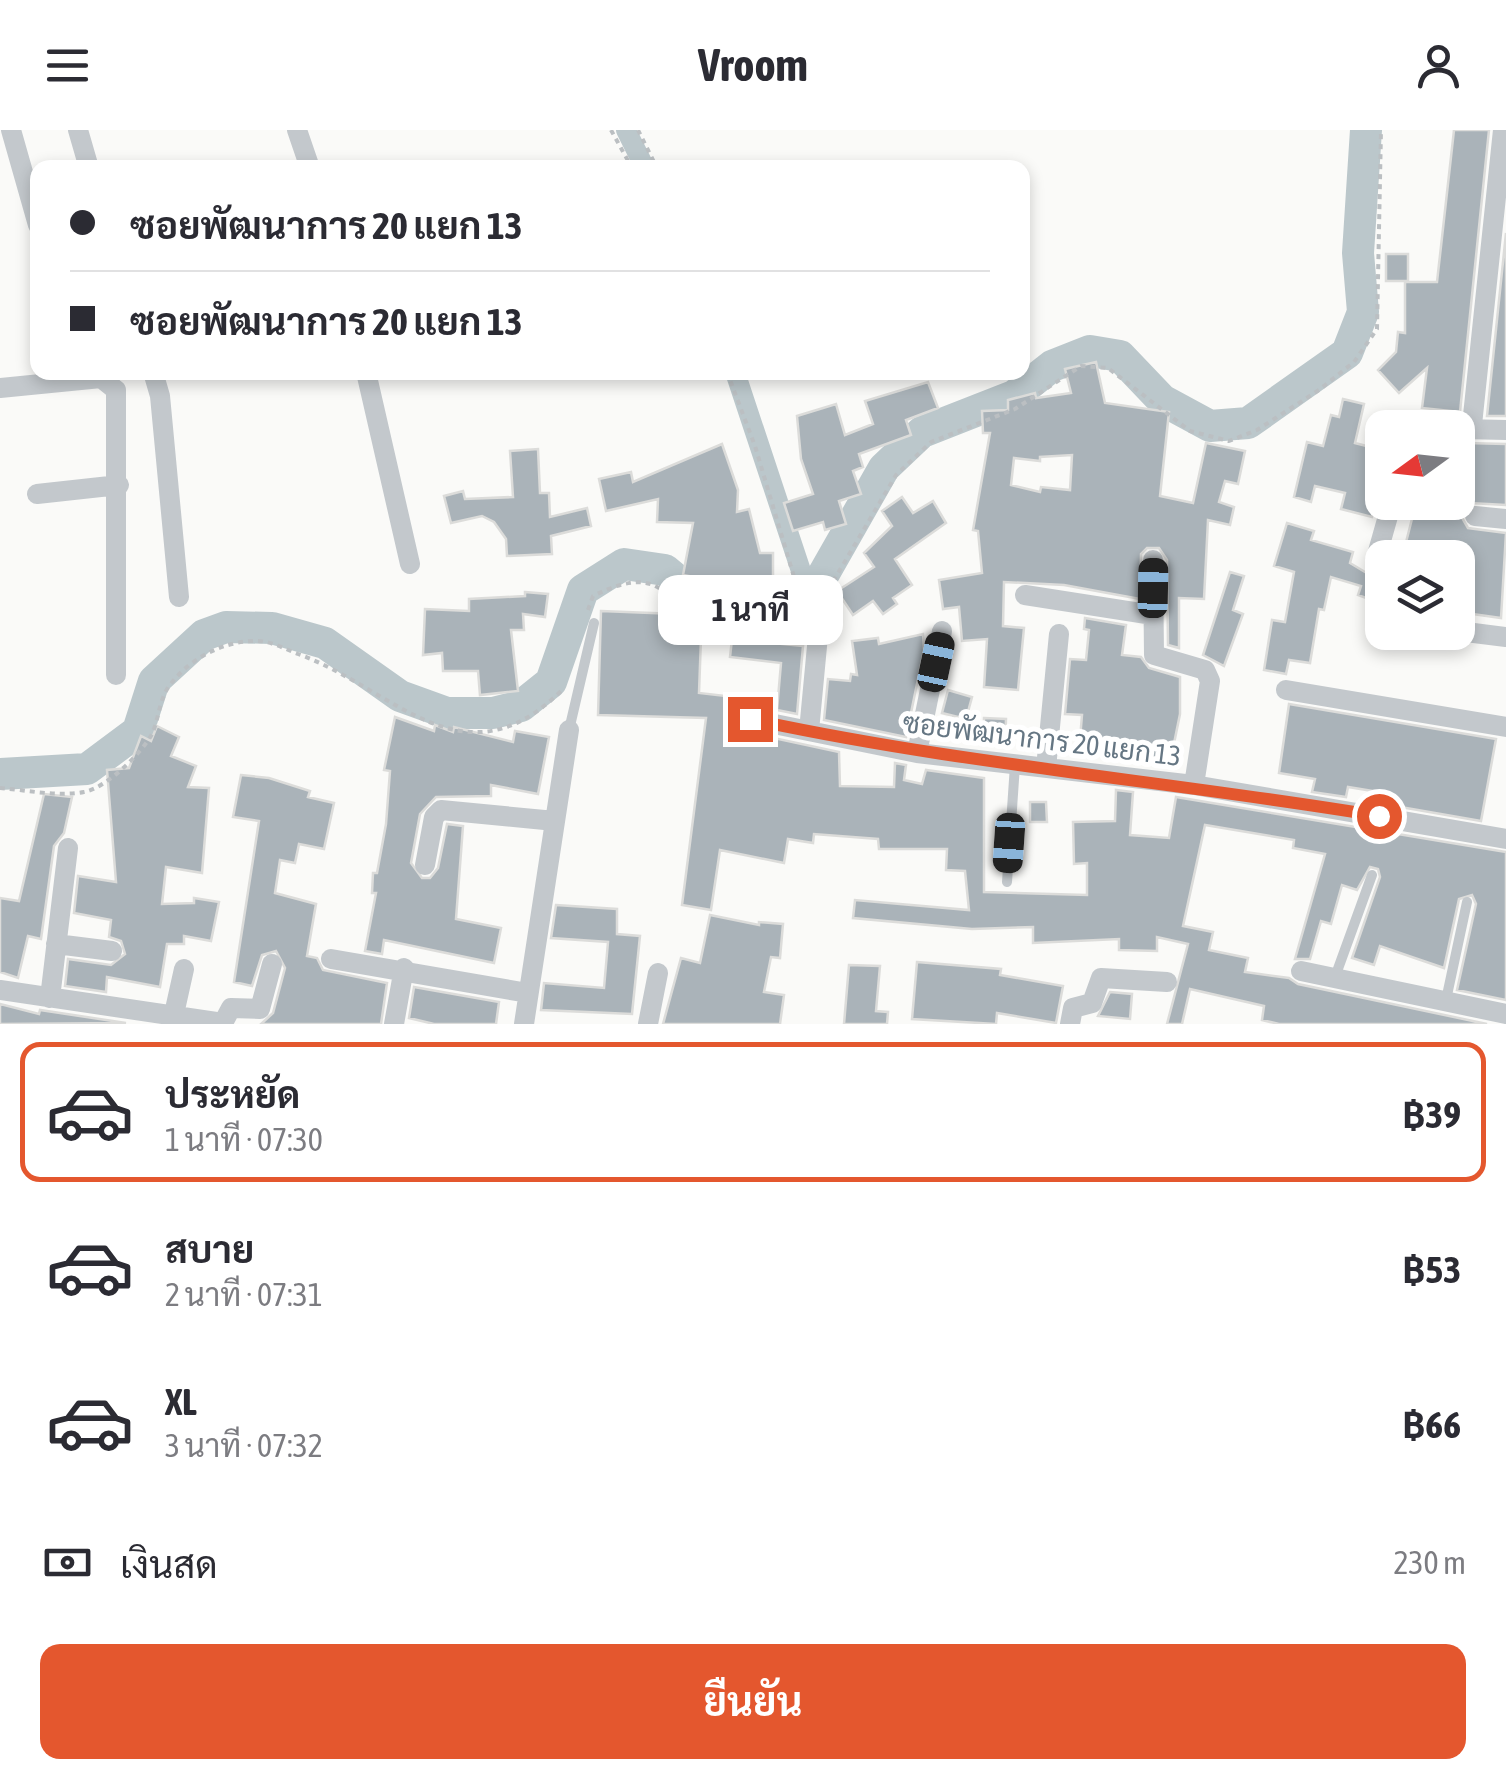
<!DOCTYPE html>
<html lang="th">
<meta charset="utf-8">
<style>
:root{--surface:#fff;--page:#f2f2f3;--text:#2b2b33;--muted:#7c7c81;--line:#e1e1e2;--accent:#e4572e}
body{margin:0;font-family:"Asap Condensed",Sarabun,sans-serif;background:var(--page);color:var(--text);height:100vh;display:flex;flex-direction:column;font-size:38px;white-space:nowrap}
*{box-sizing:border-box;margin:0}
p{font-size:32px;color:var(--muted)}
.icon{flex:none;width:55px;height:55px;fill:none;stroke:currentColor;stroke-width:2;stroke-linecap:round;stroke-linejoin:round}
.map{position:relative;height:894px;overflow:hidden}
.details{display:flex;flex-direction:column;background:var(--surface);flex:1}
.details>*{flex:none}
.guide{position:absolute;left:30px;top:30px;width:1000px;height:220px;border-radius:20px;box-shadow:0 5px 15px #0003;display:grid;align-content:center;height:220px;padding:0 40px;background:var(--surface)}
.needle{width:65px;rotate:255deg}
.tools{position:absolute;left:1365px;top:280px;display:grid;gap:20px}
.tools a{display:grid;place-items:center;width:110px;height:110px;border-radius:20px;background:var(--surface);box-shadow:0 5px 15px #0003;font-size:50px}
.end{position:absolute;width:45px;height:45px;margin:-22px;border:12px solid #e4572e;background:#fff;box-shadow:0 0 0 5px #fff}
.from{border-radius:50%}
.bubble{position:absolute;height:70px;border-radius:20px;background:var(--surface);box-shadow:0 5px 15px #0003;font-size:32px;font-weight:700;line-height:70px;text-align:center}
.car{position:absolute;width:30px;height:60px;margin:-30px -15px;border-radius:12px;box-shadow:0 0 8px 2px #0007;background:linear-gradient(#222 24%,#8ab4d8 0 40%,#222 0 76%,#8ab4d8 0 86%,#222 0)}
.guide b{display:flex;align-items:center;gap:35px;height:95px;font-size:38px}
.guide b+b{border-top:2px solid var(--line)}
.guide i{width:25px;height:25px;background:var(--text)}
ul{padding:18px 0 0;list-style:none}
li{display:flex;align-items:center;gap:30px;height:140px;margin:0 20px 15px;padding:0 20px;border:5px solid transparent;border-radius:20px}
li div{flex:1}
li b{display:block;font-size:38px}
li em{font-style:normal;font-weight:700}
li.selected{border-color:var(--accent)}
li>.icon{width:90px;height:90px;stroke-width:1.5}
.pay{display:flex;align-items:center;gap:25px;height:110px;padding:0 40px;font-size:38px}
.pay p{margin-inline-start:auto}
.cta{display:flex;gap:20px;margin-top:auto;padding:20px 40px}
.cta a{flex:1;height:115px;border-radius:20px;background:var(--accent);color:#fff;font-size:40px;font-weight:700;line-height:115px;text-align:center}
header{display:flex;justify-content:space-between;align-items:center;height:130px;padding:0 40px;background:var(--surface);font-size:45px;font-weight:700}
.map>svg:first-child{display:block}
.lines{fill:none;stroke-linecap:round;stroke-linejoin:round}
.canal{stroke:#bbc7cb;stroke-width:20}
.river{stroke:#bbc7cb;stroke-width:32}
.building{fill:#aab3b9;stroke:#dcdcda;stroke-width:2.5;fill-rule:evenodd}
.path{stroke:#bbbfc2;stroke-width:4;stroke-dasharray:5 5;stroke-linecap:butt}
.lane{stroke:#c3c8cc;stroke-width:10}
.street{stroke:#c3c8cc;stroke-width:20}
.route{stroke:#e4572e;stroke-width:12}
.labels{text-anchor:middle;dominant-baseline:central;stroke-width:10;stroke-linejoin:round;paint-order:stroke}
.street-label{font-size:28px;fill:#657683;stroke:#fff}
</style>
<header><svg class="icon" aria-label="menu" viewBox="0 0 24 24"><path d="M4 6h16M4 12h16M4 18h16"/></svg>Vroom<svg class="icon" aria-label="person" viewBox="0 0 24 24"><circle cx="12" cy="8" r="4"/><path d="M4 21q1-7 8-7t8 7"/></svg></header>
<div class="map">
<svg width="1506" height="894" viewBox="0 0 1506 894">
<rect width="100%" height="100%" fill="#fafaf8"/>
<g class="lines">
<!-- canal -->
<path class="canal" d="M626,0l19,38
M735,242l75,226"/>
<!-- river -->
<path class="river" d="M0,644l87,-5 51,-38 16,-50 50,-46 22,-8 46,1 53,15 75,53 47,17h46l28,-7 30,-24 32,-92 41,-26 41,6 77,64 37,-5 31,-31 74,-130 38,-36 92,-36 38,-30 38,-15 30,5 42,44 48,26 38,-3 99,-70 16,-41 -5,-59 8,-123"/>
</g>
<!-- building -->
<path class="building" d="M1454,0h35l-29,282 -38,-4 5,-40 -28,25 -21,-23 18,-18 2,-20 7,1v-51h32z
M1506,103v183h-19z
M1386,124h22v27h-22z
M1096,232l9,41 64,9 -9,84 33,7 13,-60 39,8 -7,33 -13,-3 -6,21 15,5 -4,18 -22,-5 -4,79 -25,-1v50l-11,-3 -1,-85 -8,-12h-12l-6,6 -1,45 -76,-14 -60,-3 -1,44 21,2 -6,62 -34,-3 3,-48 -25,2 -3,-34 -16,2 -4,-29 43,-7 -4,-42 -5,-1 17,-97h-7l-1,-22 26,-1v-10l27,-7 1,5 35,-5 -6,-24zM1072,325l-2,35 -29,-3 -1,5 -29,-7 3,-27 26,3v-4z
M928,252l10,26 -32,12 5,15 -52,19 4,13 -10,4 8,23 -22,7 7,23 -21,6 -2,-8 -30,9 -9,-28 29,-9 -12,-35 -4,-43 39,-12 9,31 28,-11 -8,-23z
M1343,269l21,5 -9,39 27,7v27l-10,40 -31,-8 4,-16 -30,-7 -4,16 -17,-5 13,-55 16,4 8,-31 8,2z
M1466,313l40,1v61l-36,-2 -9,13 7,12 38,5 -5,85 -43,-6v-66l-26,-3 -4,15h-26l13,-51 43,11v-51h4z
M722,314l16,46 -1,22 12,-3 11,44h13v26h4l-7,28 -22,-4 -4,10 -40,-19 6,-14 -27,-5 10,-52 -36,-1 1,-23 -52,12 -7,-32 32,-7 2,10z
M538,319l2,44h9l1,24 37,-9 4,18 -40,10 1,18 -45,2 -1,-17 -12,-17 -12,-6 -31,7 -7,-27 19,-5 2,8 48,-2 -3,-46z
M902,367l11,16 20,-12 13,22 -51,36 17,26 -19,13 4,6 -14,10 -10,-13 -20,14 -16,-24 37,-24 -10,-14 28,-27 -10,-15z
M1287,393l27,8 -3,9 42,12 -3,11 20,12 12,-1v30l-24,-9 3,-9 -30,-9 -7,33 -5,-1 -9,54 -21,-3 -3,14 -22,-4 8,-50 13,2 9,-50 -20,-6z
M1230,442l14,4 -11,34 10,4 -19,52 -21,-11z
M525,462l23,2 -3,23 -22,-3 1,16h-13l7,61 -38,4 -2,-24h-35l-1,-18 -19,2 2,-46 44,2v-12l56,-3z
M601,481l75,3 -1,23 26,1 -2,55 44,5 -6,24 9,10 93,20 1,34 54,1 1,-24 11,2 -2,15 18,4 4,-14 58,8v114l103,3v-32l-13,1 -1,-42 42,-1 1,-31 17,2 -3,43 39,3 7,-41 330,55v148l-49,-10 19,-86 -4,-9 -13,4 -15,69 -64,-22 -6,19 -22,-7 28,-81 -2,-8 -8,-2 -13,23 -15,-5 -11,39 -10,-3 -11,38h-15l30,-105 -32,-6 1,-8 -89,-15 -22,101 30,6 -4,18 39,8 -3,14 44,6 9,6 189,40h-208l-17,-4 2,-14 -74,-17 -8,35h-15l21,-80 -31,-7v14l-38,-1v-11l-86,4v-16l-61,2 -119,-11 2,-18 114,10 -4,-39 -19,-1 1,-21h-68l-1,-10 -64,-5 -1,9 -25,-4 -4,24 -64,-13 -9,60 -29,-5 24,-187 -108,-3z
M1085,488l41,7 -4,30 19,2 8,11 31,9v37l-10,49 -47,-9 -44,-3 3,-36 -17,-1 5,-55 16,1 3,-30 -5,-1z
M923,504l1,16 -18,87 -82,-17 4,-41 22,2 1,-7 6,1 -5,-34 26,-3 1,6z
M732,509l71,7 -6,68 -20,-4 4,-47 -51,-6z
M948,560l24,7 -6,22 -24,-6z
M1289,574l207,35 -15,82 -92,-16 2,-11 -43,-7 -2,10 -34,-5 3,-13 -36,-6z
M395,587l39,14 1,-6 18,7 1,-5 59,15 2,-11 34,6 -11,57 -47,-9v11l-55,1 -16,17 -9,49 11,15h8l8,-10 9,-44 16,2 -7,93 45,9 -7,35 -110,-23 -2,14 -17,-3 11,-58h-4l1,-20h4l9,-49 4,-53 -6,-1z
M984,588l22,1 -1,26h-22z
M157,596l22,11 -8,19 25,10 -8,21 21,1 -7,85 -36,-6 -4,37 32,-1v-5l25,4 -8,39 -27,-5v8h-17l-7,43 -53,-10 -1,15 -41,-6 3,-27 43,6 14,-11 -4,-13 -12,-4 2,-17 -37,-7 4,-37 38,6 -9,-112 22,-2 12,-32 10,5z
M241,645l28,3 41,13 -2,6 26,6 -10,46 -25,-5 -4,19 -15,-3 -5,33 41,11 -9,52 10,2 6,12 64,13 -6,41h-120l12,-11 12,-45 -9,-17 -14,4 -10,31 -18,-4 25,-161 -26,-4z
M44,664l28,3 -8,36 -10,13 -13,93 -13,-3 -10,42 -18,-6v-74l19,3z
M1030,672h16l1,20h-17z
M556,775l61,4v25l23,2 -8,78 -91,-4 3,-27 60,5 4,-46 -57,-4z
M710,785l49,10v-3l24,2 -3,34 -9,-1 -7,35 20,3 -4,29h-117l18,-66 19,5z
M917,832l84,7 -1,6 63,11 -7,37 -59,-10 -1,11 -84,-5z
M849,835l31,1 -4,45 12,1 -1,12h-43z
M414,857l85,15 -3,22h-62l-25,-6z
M1110,862l22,2 -2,25 -32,-3z
M0,874l39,10 1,-4 86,13 -126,1z"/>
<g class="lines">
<!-- path -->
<path class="path" d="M611,0l21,38
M638,0l19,38
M727,242l28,74 45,151 9,10
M818,477l78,-132 35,-33 84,-33 66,-43 27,2 82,63 39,10 28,-11 62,-40 35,-28 23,-33 4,-199
M588,480l5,-14c76,-38 71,12 125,40l9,-21h51l22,-18
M0,658c26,2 58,9 84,4 22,-4 57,-38 68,-58 6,-13 7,-30 14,-43 18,-30 56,-50 89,-50 14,-1 30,8 43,13 97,35 165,134 264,36"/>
<!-- lane -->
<path class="lane" d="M569,600l25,-107
M1007,752l8,-117
M1335,847l37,-102
M1446,870l21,-98"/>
<!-- street -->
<path class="street" d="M11,0l27,95
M78,0l11,38
M297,0l13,38
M153,242l7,24 19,201
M366,242l44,192
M0,258l101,-10 15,12v285
M1472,295l31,-295
M1416,298l90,2
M37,364l82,-9
M1475,386l31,3
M1153,430l1,95 51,15 5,11 -16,104
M1375,432l17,-60
M1025,465l128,20
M1458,501l48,6
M1286,560l220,37
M750,589l167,34 277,32 312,54
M809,601l10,-106
M917,623l25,-122
M1046,638l13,-134
M425,735l9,-48 7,-7 114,11
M56,814l56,7
M331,829l197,34
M1301,841l205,43
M0,860l223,33
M50,868l18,-150
M174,884l10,-45
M223,893l8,-15 29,1 12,-45
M394,894l10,-56
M524,894l45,-294
M648,894l10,-51
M1070,894l3,-16 19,-5 9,-25 66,4"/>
</g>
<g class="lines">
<!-- route -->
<path class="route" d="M750,589c207,45 419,62 629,97"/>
</g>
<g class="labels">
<!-- street labels -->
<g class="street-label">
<text transform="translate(1042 609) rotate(7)">ซอยพัฒนาการ 20 แยก 13</text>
</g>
</g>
</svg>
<div class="tools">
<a><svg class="needle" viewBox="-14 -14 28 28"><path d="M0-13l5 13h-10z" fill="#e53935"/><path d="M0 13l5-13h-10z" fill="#7c7c81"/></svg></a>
<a><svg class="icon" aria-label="layers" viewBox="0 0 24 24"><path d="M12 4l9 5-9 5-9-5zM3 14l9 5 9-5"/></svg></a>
</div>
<i class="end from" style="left:1379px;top:686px"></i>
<i class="end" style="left:750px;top:589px"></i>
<div class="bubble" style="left:658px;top:445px;width:185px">1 นาที</div>
<i class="car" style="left:1153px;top:458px;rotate:1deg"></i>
<i class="car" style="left:936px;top:532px;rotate:12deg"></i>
<i class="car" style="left:1009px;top:713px;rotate:184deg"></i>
<div class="guide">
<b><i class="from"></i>ซอยพัฒนาการ 20 แยก 13</b>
<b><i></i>ซอยพัฒนาการ 20 แยก 13</b>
</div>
</div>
<section class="details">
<ul>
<li class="selected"><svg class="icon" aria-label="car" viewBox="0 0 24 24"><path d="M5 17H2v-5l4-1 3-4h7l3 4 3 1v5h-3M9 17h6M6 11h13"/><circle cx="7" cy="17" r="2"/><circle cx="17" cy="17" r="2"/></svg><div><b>ประหยัด</b><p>1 นาที · 07:30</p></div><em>฿39</em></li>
<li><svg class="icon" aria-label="car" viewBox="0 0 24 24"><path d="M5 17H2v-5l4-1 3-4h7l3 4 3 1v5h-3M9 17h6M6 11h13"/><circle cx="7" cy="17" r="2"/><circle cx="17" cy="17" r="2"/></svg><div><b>สบาย</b><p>2 นาที · 07:31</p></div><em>฿53</em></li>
<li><svg class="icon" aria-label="car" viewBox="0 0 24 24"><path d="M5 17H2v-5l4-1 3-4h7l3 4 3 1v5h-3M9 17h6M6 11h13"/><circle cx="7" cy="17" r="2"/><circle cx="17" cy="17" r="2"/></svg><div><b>XL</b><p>3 นาที · 07:32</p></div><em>฿66</em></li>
</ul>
<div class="pay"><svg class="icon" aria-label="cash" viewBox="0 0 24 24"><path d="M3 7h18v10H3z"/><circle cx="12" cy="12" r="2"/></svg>เงินสด<p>230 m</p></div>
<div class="cta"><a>ยืนยัน</a></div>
</section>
